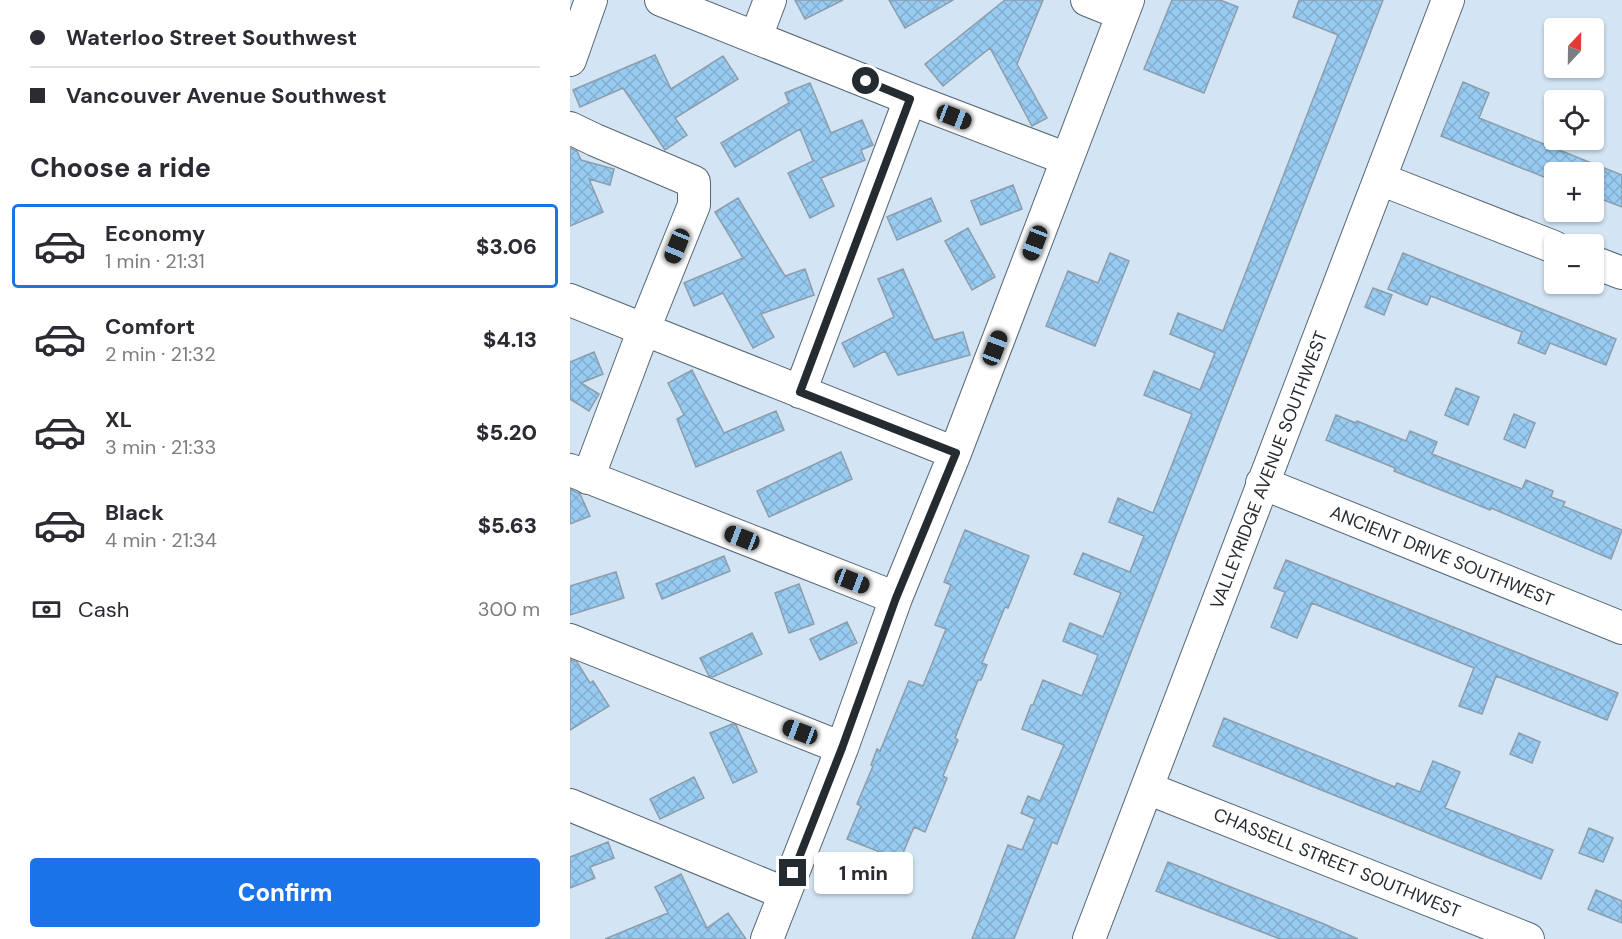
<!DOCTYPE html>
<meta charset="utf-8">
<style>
:root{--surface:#fff;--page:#f2f2f3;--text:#2b2b33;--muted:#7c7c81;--line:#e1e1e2;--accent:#1a73e8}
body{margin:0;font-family:"DM Sans",sans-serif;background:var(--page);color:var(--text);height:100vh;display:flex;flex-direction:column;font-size:22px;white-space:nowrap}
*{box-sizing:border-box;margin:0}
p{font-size:20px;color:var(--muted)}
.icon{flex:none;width:33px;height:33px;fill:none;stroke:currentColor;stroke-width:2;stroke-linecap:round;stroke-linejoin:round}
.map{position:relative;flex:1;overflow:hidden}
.panel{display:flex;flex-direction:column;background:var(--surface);width:570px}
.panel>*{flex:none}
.hud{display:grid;align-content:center;height:132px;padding:0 30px;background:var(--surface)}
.needle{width:39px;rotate:22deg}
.controls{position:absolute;left:974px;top:18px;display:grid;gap:12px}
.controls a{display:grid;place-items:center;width:60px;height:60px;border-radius:6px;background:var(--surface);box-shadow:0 2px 4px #0004;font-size:30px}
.end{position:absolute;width:27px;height:27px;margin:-14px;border:8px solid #242b31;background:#fff;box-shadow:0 0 0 3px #fff}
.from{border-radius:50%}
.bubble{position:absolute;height:42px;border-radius:6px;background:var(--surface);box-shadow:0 2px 4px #0004;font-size:20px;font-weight:800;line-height:42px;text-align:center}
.car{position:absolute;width:18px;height:36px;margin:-18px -9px;border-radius:8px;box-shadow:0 0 4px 2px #0007;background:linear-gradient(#222 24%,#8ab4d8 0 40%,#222 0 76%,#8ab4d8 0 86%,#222 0)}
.hud b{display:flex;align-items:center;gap:21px;height:57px;font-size:22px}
.hud b+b{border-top:2px solid var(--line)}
.hud i{width:15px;height:15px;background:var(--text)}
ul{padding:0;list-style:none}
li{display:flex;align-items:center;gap:18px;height:84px;margin:0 12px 9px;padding:0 18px;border:3px solid transparent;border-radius:6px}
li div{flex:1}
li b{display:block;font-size:22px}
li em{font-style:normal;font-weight:800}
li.active{border-color:var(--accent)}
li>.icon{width:54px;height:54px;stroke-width:1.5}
h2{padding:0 30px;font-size:27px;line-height:72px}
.pay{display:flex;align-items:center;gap:15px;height:66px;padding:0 30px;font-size:22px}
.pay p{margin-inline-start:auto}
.cta{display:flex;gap:12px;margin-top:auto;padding:12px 30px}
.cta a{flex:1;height:69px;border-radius:6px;background:var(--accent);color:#fff;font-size:24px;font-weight:800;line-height:69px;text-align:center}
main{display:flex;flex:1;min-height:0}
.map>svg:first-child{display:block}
.building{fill:url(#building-cross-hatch);stroke:#8c9dab;stroke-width:1.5}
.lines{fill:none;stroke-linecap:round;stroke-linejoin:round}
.minor-casing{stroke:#566672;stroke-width:34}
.minor{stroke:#fff;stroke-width:32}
.route{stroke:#242b31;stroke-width:8}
.labels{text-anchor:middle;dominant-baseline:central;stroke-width:4.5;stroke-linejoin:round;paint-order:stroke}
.street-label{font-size:18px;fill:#242b31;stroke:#fff}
</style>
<main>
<section class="panel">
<div class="hud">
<b><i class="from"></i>Waterloo Street Southwest</b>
<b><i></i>Vancouver Avenue Southwest</b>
</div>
<h2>Choose a ride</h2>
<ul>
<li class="active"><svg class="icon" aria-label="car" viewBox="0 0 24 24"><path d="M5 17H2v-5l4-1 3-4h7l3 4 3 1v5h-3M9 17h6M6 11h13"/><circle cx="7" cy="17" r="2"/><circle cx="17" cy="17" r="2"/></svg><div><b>Economy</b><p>1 min · 21:31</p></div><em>$3.06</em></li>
<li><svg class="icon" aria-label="car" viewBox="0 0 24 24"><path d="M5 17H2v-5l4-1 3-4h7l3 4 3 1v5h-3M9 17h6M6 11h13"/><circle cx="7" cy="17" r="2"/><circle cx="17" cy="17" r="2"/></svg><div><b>Comfort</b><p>2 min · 21:32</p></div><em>$4.13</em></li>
<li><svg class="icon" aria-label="car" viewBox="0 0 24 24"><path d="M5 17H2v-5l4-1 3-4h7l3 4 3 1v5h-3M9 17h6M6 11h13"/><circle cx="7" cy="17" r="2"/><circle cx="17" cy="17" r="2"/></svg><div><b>XL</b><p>3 min · 21:33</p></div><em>$5.20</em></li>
<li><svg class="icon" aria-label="car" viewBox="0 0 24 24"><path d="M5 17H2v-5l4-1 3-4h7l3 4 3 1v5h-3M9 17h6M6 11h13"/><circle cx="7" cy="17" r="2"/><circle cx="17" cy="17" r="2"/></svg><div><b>Black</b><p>4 min · 21:34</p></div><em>$5.63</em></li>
</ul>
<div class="pay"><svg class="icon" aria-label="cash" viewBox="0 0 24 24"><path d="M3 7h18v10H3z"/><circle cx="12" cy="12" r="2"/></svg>Cash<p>300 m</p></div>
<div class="cta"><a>Confirm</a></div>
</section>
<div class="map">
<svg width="1052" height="939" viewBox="0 0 1052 939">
<defs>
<pattern id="building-cross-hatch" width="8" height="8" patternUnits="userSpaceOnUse" patternTransform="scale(1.5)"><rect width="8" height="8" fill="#98cbf1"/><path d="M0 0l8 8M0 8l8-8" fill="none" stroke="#83aecf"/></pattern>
</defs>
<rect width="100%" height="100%" fill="#d3e5f4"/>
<!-- building -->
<path class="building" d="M225,0h48l-38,19z
M319,0h64l-48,28z
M435,0h38l-26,64 30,54 -15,8 -42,-78 -47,38 -18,-22z
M602,0h48l18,7 -34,86 -60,-24z
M729,0h84l-326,844 -5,-2 -38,97h-42l36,-94 14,5 13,-31 -14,-6 7,-17 12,5 24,-56 -42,-16 9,-24h2l10,-25 39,16 16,-41 -35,-14 7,-18 33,14 18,-44 -47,-19 9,-21 47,19 14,-36 -35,-14 9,-24 35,15 39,-99 -48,-19 10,-24 46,19 15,-37 -45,-19 8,-21 45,18 115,-296 -45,-18z
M85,55l16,34 52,-33 15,23 -63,39 12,17 -22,15 -42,-62 -43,19 -7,-17z
M893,82l26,11 -10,25 143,57v32l-29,-11v-24h-39v9l-113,-45z
M240,83l21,50 31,-13 11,25 -12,5 4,10 -44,18 13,28 -24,12 -22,-45 25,-12 -13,-32 -65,38 -14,-24 68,-40 -4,-10z
M0,148l7,3 4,9 33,9 -4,16 -21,-6 14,33 -33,14z
M443,185l9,24 -41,16 -10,-24z
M168,198l47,78 20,-7 9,26 -53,19 13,23 -21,11 -30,-55 -29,13 -10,-23 59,-25 -28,-46z
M361,198l10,23 -44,19 -10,-23z
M398,228l27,49 -23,13 -27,-49z
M540,253l19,8 -34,85 -49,-20 22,-55 30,12z
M833,253l213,86 -10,26 -56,-22 -5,11 -27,-11 4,-11 -91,-36 -4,9 -39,-16z
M333,269l31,71 29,-8 7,23 -72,20 -13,-24 -31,16 -12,-24 52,-26 -16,-38z
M803,288l19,7 -8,20 -19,-8z
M24,352l9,22 -22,9 18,11 -10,17 -19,-12v-37z
M122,370l32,63 52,-22 8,19 -88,37 -19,-48 7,-4 -16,-32z
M886,388l23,9 -11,28 -23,-10z
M944,414l21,9 -10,25 -21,-9z
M766,415l20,8 1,-2 49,20 4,-10 27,11 -5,12 90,35 4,-9 27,11 -2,6 14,5 -2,4 59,24 -11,29 -120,-51 -1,2 -39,-16 -57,-23 1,-3 -69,-28z
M271,452l11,27 -83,38 -12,-26z
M0,489l10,5 10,22 -20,8z
M395,530l64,26 -21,52 -3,-1 -23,56 5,2 -6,15h-3l-23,58 3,2 -15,36 4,2 -22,54 -11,-5 -14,33 -53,-21 14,-33 -4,-2 16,-38 -2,-1 6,-16 3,2 29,-70 14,5 23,-57 -11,-4 16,-40 -7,-3z
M154,556l6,15 -68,28 -6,-15z
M716,560l332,133 -11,27 -111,-44 -14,38 -23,-8 15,-38 -162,-65 -15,35 -26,-11 14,-35 -11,-4z
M46,572l8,26 -54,17v-29z
M229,584l15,40 -25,9 -14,-40z
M277,622l10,21 -37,17 -10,-21z
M182,633l10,21 -49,23 -4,-1 -9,-18z
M0,659l7,3 13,21 3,-2 16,25 -39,24z
M654,718l171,69 2,-4 23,9 13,-31 27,11 -15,36 108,42 -12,29 -328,-133z
M162,724l4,1 21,47 -24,11 -23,-50z
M949,733l21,9 -8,21 -22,-9z
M124,777l10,21 -44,21 -10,-20z
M1019,828l24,10 -10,24 -24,-9z
M38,842l6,16 -24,9 5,11 -25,10v-31z
M598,862l156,62 34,15h-78l-124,-48z
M111,874l26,54 21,-15 18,26h-141l63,-26 -13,-26z
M1026,890l26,11v22l-34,-14z"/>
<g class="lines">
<defs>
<path id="minor" d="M91,0l249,99 157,60
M517,0l35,14
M186,37l14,-37
M0,60l21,-60
M0,128l25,12 99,42v23l-50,124 -56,149
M810,179l174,68
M1023,262l29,11
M0,300l385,153
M230,392l110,-293
M0,470l326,128
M692,483l360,145
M0,640l272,108
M577,788l381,151
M0,805l214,88
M197,939l75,-191 54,-150 59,-145 173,-453
M519,939l359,-939"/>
</defs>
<!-- minor casing -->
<use href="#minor" class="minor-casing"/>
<!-- minor -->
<use href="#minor" class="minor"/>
</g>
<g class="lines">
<!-- route -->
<path class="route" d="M223,873l49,-125 54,-150 60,-145 -156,-61 110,-293 -44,-18"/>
</g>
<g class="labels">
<!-- street labels -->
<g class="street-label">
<text transform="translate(699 470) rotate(-69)">VALLEYRIDGE AVENUE SOUTHWEST</text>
<text transform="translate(872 556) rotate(22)">ANCIENT DRIVE SOUTHWEST</text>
<text transform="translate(767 863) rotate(22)">CHASSELL STREET SOUTHWEST</text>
</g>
</g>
</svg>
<div class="controls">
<a><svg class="needle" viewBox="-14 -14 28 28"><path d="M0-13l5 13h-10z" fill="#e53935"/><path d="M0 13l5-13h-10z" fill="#7c7c81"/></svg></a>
<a><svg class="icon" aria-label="locate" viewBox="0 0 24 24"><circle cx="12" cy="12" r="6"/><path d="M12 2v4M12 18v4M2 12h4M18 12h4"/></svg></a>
<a>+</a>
<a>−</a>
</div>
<i class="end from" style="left:296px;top:81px"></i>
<i class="end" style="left:223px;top:873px"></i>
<div class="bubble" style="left:244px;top:852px;width:99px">1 min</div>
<i class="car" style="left:384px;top:117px;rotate:111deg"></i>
<i class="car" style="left:465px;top:243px;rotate:201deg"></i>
<i class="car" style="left:107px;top:246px;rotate:202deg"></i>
<i class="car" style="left:425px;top:348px;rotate:21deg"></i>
<i class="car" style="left:172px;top:538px;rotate:291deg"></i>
<i class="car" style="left:282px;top:581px;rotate:111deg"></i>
<i class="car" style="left:230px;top:732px;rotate:291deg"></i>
</div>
</main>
